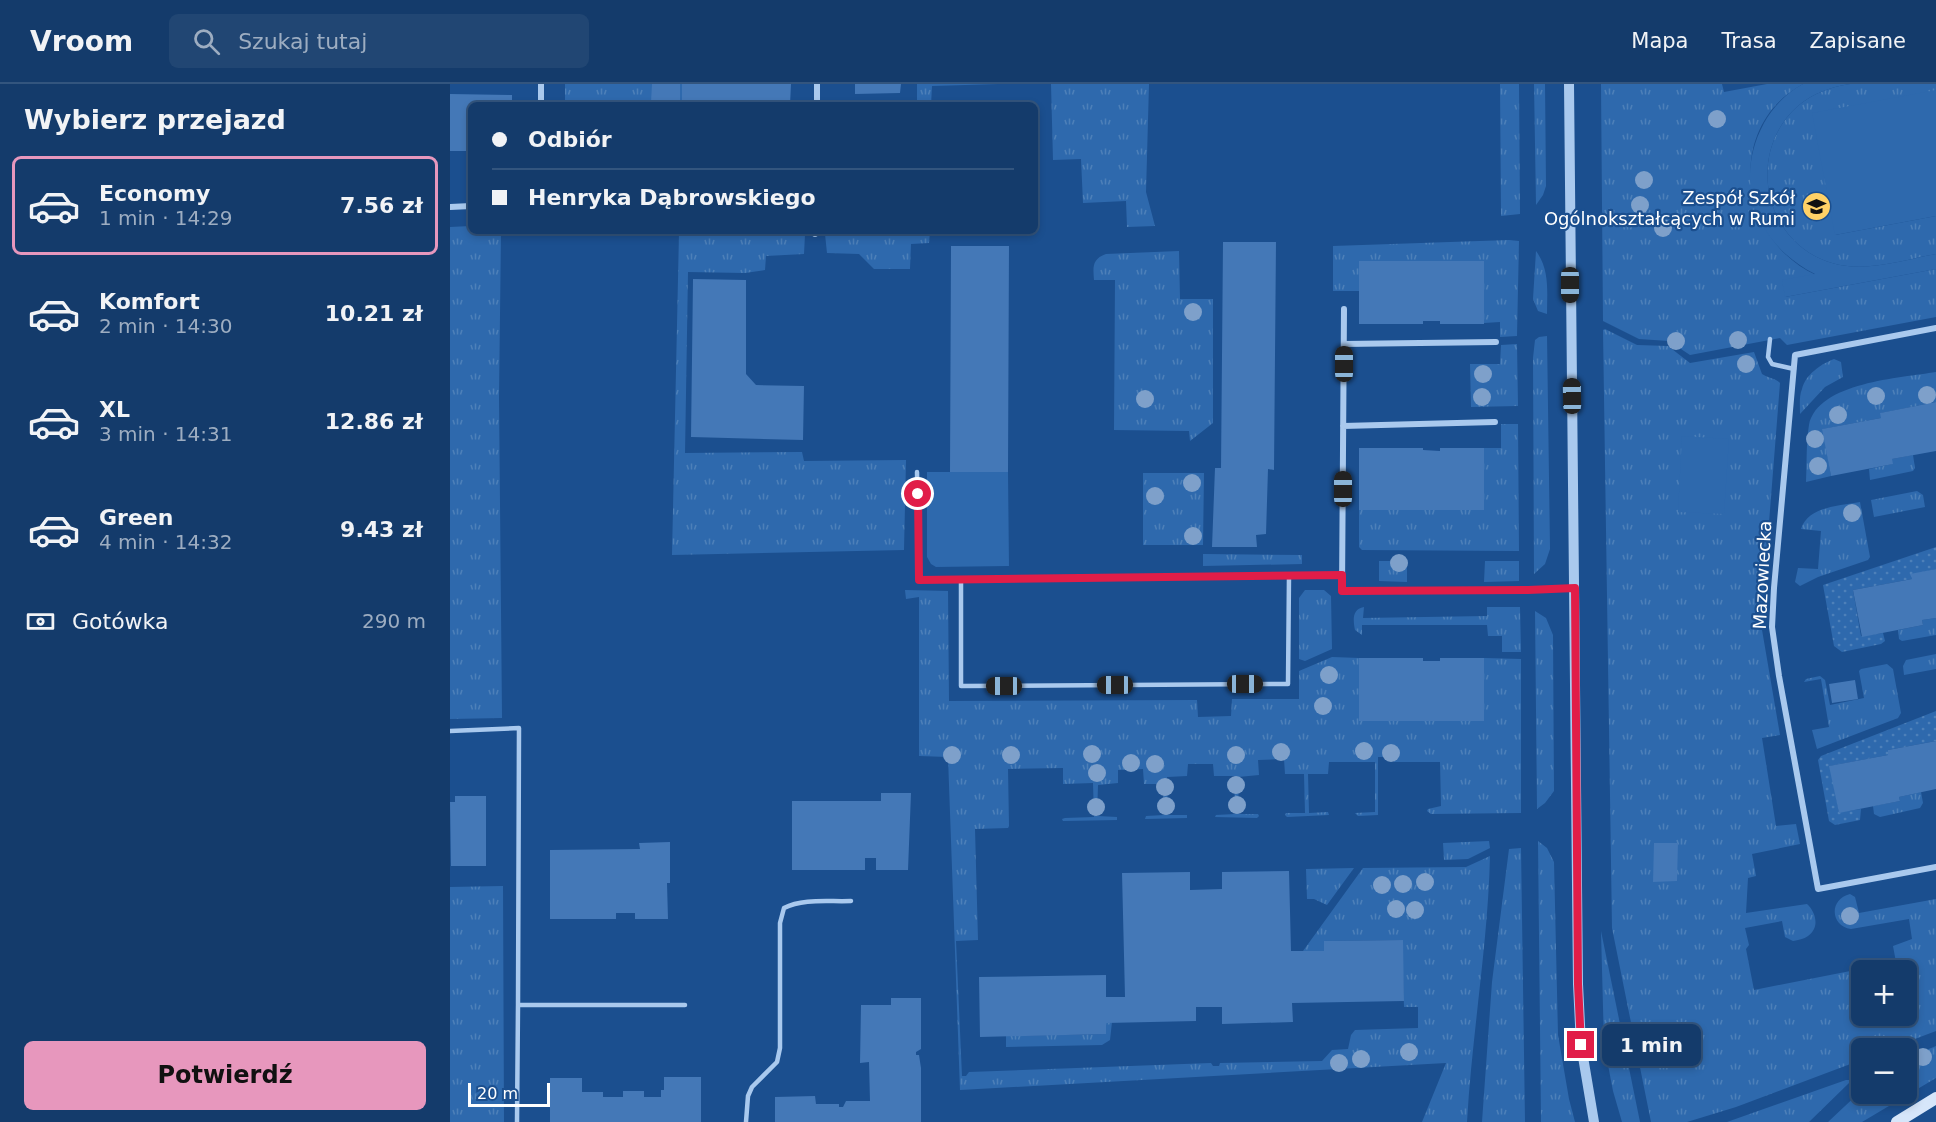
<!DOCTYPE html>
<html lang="pl">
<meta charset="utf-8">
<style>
:root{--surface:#143b6b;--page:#214673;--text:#f1f3f6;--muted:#9dadc1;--line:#33557e;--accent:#e797bd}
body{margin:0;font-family:"DejaVu Sans",sans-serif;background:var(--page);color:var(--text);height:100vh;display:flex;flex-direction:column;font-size:22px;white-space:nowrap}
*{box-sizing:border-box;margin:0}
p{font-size:20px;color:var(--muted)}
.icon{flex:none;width:33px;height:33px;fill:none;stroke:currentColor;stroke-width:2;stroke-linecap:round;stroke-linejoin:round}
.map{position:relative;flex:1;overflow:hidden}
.details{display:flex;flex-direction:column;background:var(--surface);width:450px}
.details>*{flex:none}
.banner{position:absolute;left:18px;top:18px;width:570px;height:132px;border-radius:9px;box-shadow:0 3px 9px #0003,0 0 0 2px var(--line);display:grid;align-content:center;height:132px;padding:0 24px;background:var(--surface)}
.tools{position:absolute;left:1401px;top:876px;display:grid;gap:12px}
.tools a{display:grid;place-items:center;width:66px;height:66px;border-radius:9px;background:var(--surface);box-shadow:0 3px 9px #0003,0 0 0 2px var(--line);font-size:30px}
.scale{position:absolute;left:18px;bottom:15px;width:82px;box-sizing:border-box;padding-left:6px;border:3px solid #fff;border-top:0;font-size:16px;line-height:21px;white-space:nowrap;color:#fff;-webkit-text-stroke:4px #1b4f8f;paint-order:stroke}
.end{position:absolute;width:27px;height:27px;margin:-14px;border:8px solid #e11d48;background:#fff;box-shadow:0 0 0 3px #fff}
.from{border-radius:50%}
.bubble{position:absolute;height:42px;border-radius:9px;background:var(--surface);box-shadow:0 3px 9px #0003,0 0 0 2px var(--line);font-size:20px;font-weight:600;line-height:42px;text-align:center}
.car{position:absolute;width:18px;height:36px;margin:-18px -9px;border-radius:8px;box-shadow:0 0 4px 2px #0007;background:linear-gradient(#222 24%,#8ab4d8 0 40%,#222 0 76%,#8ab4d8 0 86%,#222 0)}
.banner b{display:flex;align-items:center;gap:21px;height:57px;font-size:22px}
.banner b+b{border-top:2px solid var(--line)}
.banner i{width:15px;height:15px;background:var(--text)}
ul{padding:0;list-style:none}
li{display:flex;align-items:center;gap:18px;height:99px;margin:0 12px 9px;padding:0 12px;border:3px solid transparent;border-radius:9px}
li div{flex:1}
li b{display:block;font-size:22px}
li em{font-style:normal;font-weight:600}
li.current{border-color:var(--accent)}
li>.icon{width:54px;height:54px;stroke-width:1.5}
h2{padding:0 24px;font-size:27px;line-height:72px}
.pay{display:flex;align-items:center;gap:15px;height:66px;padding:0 24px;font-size:22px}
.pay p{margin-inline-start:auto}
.button{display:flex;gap:12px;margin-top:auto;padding:12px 24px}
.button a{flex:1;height:69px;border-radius:9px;background:var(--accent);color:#111;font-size:24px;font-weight:600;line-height:69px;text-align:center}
header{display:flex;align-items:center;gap:36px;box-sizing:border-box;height:84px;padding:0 30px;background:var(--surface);border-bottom:2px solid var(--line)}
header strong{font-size:28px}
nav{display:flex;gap:33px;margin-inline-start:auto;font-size:21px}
.search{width:420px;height:54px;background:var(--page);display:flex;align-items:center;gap:15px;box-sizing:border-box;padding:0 21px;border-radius:9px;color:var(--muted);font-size:22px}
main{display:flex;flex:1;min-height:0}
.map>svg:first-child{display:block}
.grass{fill:url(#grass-tufts);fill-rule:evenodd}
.park{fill:#2e69ad}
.garden{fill:url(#garden-dots)}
.building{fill:#4478b7}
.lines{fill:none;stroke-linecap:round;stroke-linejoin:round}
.service{stroke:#a9c9ee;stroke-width:4.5}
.minor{stroke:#a9c9ee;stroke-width:6}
.tertiary{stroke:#a9c9ee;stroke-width:10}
.secondary{stroke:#d6e6fa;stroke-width:12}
.tree{fill:#7ea0ca}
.route{stroke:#e11d48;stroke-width:8}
.labels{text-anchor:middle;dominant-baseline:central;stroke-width:4.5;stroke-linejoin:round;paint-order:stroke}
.poi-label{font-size:18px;fill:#fff;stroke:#1b4f8f;text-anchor:end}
.street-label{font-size:18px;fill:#fff;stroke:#1b4f8f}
</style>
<header>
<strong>Vroom</strong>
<div class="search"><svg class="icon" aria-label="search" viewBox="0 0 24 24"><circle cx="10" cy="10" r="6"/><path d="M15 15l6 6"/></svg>Szukaj tutaj</div>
<nav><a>Mapa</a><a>Trasa</a><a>Zapisane</a></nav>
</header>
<main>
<section class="details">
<h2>Wybierz przejazd</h2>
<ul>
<li class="current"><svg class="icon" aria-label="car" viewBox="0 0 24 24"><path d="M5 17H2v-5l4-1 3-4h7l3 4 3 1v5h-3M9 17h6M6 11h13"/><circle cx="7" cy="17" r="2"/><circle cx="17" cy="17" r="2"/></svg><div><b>Economy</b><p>1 min · 14:29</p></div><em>7.56 zł</em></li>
<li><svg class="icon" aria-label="car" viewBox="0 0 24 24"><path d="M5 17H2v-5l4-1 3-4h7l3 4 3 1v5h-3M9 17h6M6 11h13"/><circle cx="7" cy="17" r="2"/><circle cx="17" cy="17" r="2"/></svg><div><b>Komfort</b><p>2 min · 14:30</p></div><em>10.21 zł</em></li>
<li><svg class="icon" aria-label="car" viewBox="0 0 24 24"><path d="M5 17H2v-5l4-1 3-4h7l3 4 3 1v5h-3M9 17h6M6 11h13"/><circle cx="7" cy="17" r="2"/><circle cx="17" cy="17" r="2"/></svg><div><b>XL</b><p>3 min · 14:31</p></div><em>12.86 zł</em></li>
<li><svg class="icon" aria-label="car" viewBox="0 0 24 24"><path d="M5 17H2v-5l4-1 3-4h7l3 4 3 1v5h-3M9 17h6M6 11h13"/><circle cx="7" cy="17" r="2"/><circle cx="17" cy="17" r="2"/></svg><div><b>Green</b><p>4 min · 14:32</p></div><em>9.43 zł</em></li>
</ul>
<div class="pay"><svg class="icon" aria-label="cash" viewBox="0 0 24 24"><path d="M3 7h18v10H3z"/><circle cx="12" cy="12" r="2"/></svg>Gotówka<p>290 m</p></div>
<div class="button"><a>Potwierdź</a></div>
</section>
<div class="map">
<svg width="1486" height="1038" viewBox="0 0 1486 1038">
<defs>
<pattern id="grass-tufts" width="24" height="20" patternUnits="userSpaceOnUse" patternTransform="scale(1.5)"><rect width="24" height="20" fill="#2e69ad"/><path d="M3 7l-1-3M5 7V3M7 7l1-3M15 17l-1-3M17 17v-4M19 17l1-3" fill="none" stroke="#4d80b9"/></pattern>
<pattern id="garden-dots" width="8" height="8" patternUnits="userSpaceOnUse" patternTransform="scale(1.5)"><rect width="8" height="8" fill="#2e69ad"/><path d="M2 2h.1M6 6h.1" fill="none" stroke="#4d80b9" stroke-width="1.8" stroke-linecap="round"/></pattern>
</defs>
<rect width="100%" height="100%" fill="#1b4f8f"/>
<!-- grass -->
<path class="grass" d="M115,0h117v21h-117z
M467,0h81l-66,2 -1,19h-14z
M601,0h98l-3,108 9,34 -28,1 -1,-26 -43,2 -2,-44 -28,1z
M1050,0h19l1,130 -19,2z
M1084,0h11l1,102 -3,9 -7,10z
M1151,0h121l2,8 43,-8h36c-79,43 -64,156 13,191l-31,22 151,-28v48l-149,28 -7,-7 -90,17 -21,-14 -30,-2 -36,-18z
M1400,0h86v6l-101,145 101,-19v38c-33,6 -71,19 -104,9 -69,-20 -87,-112 -33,-158 15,-12 32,-18 51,-21z
M21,142v5h30l-2,167 3,320 -52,1v-492z
M469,147h11l-1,12 -18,1 -1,25h-36l-15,-15 -32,-1 -2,-19 93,-1z
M229,149l126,1 -1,20 -38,2 -1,14 -20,3 -57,-1 -3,181 117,-1 2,9 102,-1 -2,90 -232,5z
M1059,156l10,1 -2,95 -17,1v-15l-16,1v-62h-124l-1,30h-26v-45z
M729,167l1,48h33v124l-23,18 -1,-10 -75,-1 1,-150h-21c-1,-13 -2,-21 12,-26z
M1086,167c14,19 11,41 11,63l-9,-3 -5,-12z
M1155,245l32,16 31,1 22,17 64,-11 8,22c6,4 13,4 18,9l-19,241 19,111 -18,3 14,88 20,-2 4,20 -48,10 4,22 -8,2 -2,35 61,-9c9,8 13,24 1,32 -4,3 -10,4 -15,5l-8,-4 -3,-16 -37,7 4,17 -3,4 8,41 142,-28 -3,-16 19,-7 -3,-20 -58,10c-21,-3 -22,-30 -1,-35l5,3 4,16 77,-14v132l-45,17h-29l-1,12 -125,47 -49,15h-36l-39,-194 -9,-598zM1412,886h44v46h-44z
M1097,252l3,213 -5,15 -11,10 -1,-216 2,-18 4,-3z
M1067,260l1,62 -47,1 -1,-43h30l1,-19z
M1384,275l7,3 2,15 -18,10 -25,27c0,-8 -1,-18 2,-25 3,-14 19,-25 32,-30z
M1486,288v30l-55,11v5l-58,11 8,47 -25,6c1,-19 0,-39 3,-57 9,-43 92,-47 127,-53z
M1051,340h17l1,127 -157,-1 -3,-3v-37h125v-62h17z
M1463,371l2,13 -2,3 -43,9 -1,-11 23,-5v-5z
M693,389h61l-1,72h-60z
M1467,407l6,4 2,12 -51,10 -3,-17z
M1410,418l10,55 -2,3 -50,17 -18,9 -5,-4 3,-14 20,1 3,-38 -20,-2c7,-23 39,-23 59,-27z
M753,470l99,1v9l-99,2z
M929,477h28v21l-28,-1z
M1035,477h34v20l-35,1z
M455,506l43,1 1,110 248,-1 1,17 33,-1 1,-17h67v-28l33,-14 27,1 1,63 124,-63 37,1v154l-90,1 -4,-3 1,-2 13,-3 -1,-44h-46v-5h-16v58l-20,1 -3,-3 20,-1v-50h-46l-1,12h-20l1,39 19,-1 1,3 -42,2 -2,-2 1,-2h19l-1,-39h-19l-1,-15 -26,1 1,15 -21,2 1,37h19l1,2 -2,2 -42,-1 1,-2 19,-1 -1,-38h-20l-1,-12h-25l-1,12 -20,1 1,38h19v3l-42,1 1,-3 18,-1 -1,-31h-19l-1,-15 -25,1v13l-20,2 -1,31 20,1v3l-54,1 -1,-2 3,-1 29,-1 -1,-34 -30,1v-16l-55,1 1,57 -1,2 -33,1 3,111 -22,1 6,135h4l3,-4 242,-9 2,3h6l1,-3 102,-2 10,-11 16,-1 3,-14 4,-5 63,-2v-21h-14l-2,-67 -78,1v10h-21l60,-83 103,-1 24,-11c-2,89 -18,177 -23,266h-45l24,-59 -486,27 -12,-333 -29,-1v-159l-13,2z
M855,506h19l7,6 1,53 -27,12 -6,-2v-61z
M914,523l-1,11 124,-2v-9h33l1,45h-19v-16h-14l-1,-11h-125v10l-7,-5c-2,-10 -3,-21 9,-23z
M1085,527l11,7 7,17 1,156 -9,12 -8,6z
M1486,534v17l-34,6 -3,-2 -1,-9 25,-5 -1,-5z
M1486,570v15l-32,6 -1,-9 3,-6z
M1437,580l6,5 8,44 -3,5 -81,31 -5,-19 17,-3 -8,-48 -17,3 2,-3 14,-3 5,4 5,25 34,-7 -5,-27 2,-2z
M1471,708l2,11 -3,5 -40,9 -6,-3 -1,-8 27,-5 -1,-4z
M1039,757l1,7 -22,11 -24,1 -1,-17z
M1088,757l9,7 7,14 4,173 11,64 6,23h-34z
M1071,764l4,274h-43l10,-140 17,-133z
M904,784l-27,37 -13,-6h-7l-1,-30z
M53,802l1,236h-54v-235z
M1151,847l39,191h-18l-9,-31 -9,-47z
M662,938l-2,18 -8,5 -96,2v-11l99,-2 1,-11z
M1486,962v32l-74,44h-34l33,-31 1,3h44l1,-36z
M1396,996h3v3l-40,39h-82z"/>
<!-- park -->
<path class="park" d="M1353,0h47c-19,3 -36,9 -51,21 -54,46 -36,138 33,158 33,10 71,-3 104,-9v15l-151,28 -3,-17 33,-6c-58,-29 -83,-92 -51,-151 9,-16 22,-30 39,-39z
M1486,6v126l-101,19 -23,-122z
M1232,352l47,3 -5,75 -46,-2z
M477,388h81l1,94 -73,1 -5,-3 -4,-7z"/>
<!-- garden -->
<path class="garden" d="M1486,463v22l-25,6 1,4 -59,11 8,46 22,-3 2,8 -4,3 -39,8 -8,-6 -11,-61z
M1486,627v30l-48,9v5l-58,11 9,46 22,-3 -1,11 -25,5 -6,-4 -11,-61 3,-4z"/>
<!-- building -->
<path class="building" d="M202,0h28v18h-29z
M232,0h109l-1,21h-108z
M405,0h46l-1,9 -45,1z
M0,10l62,1v10h-41v46h-21z
M773,158h53l-2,228 -6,-1 -2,65 -10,1 1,12h-45l3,-79h6z
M501,162h58l-1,226h-58z
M909,177h125v63h-44v-3h-17v3h-64z
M243,195l53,1v94l10,11 48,1 -1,54 -112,-3z
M1486,318v49l-44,8 1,5 -62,12 -9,-47 59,-11 -1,-5z
M909,364h64v2l17,1v-3h44v62h-125z
M1486,485v49l-14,2 1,5 -61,12 -9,-47 59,-11 -2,-5z
M909,574h64v3h17v-3h44v63h-125z
M1405,596l3,19 -26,4 -3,-19z
M1486,657v48l-37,8 1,4 -61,12 -10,-47 59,-11v-5z
M431,709h30l-3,77h-32v-12h-11v12h-73v-69h89z
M5,712h31v70h-35l-1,-64h5z
M220,758v41h-3l1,36h-33v-6h-19v6h-66v-69l90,-1 -1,-6z
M1204,759h24l-1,38 -24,1z
M839,787l2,80h33v-10l79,-1 1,61 -112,2 1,19 -71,2v-17h-26v14l-90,2v11l-126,3 -1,-60 127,-2v22h19l-3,-124 68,-1v18l32,-1v-17z
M441,914h30v51l-5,3v3h3l2,13v54h-146v-25l40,-1 1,8h23v3h4l3,-6h24l-1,-39 -9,1 1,-58h30z
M214,993h37v45h-151v-44h32v14h21v5h20v-6h21v6h17v-7h3z"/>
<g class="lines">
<!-- service -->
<path class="service" d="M1320,255l-2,18 4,7 22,5
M467,388l2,108 423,-5
M511,495v107l327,-2 1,-109
M892,507l186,-1 45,-2
M0,647l69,-3 -1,277h167
M67,1038l1,-117
M296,1038l2,-26 4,-9 25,-25 3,-14v-125l4,-15c19,-10 46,-6 67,-7"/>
<!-- minor -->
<path class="minor" d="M91,0v21
M367,21v-21
M0,123l21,-1
M365,150v-3
M1486,244l-141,27 -21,233 -2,39 7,49 39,213 118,-22
M894,260l152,-2
M893,342l152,-4
M892,507l2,-282"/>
<!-- tertiary -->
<path class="tertiary" d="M1119,0l9,900 3,61 13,77"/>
<!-- secondary -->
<path class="secondary" d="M1447,1038l39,-24"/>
</g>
<!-- trees -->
<g class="tree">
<circle cx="1267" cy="35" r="9"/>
<circle cx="1194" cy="96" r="9"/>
<circle cx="1190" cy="121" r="9"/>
<circle cx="1213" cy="144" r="9"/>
<circle cx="743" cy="228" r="9"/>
<circle cx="1288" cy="256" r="9"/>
<circle cx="1226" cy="257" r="9"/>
<circle cx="1296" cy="280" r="9"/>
<circle cx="1033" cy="290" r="9"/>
<circle cx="1477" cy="311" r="9"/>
<circle cx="1426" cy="312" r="9"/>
<circle cx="1032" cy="313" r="9"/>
<circle cx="695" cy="315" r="9"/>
<circle cx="1388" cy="331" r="9"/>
<circle cx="1365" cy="355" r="9"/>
<circle cx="1368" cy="382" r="9"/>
<circle cx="742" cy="399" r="9"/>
<circle cx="705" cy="412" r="9"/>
<circle cx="1402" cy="429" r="9"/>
<circle cx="743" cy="452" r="9"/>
<circle cx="949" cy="479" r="9"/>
<circle cx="879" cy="591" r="9"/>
<circle cx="873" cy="622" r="9"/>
<circle cx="914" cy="667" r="9"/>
<circle cx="831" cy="668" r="9"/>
<circle cx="941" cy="669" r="9"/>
<circle cx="642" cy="670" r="9"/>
<circle cx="502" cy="671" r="9"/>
<circle cx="561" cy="671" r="9"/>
<circle cx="786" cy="671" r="9"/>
<circle cx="681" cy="679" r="9"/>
<circle cx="705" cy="680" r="9"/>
<circle cx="647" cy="689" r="9"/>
<circle cx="786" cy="701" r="9"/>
<circle cx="715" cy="703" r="9"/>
<circle cx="787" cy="721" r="9"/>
<circle cx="716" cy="722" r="9"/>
<circle cx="646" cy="723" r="9"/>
<circle cx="975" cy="798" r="9"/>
<circle cx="953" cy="800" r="9"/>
<circle cx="932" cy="801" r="9"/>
<circle cx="946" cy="825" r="9"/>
<circle cx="965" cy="826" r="9"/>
<circle cx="1400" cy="832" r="9"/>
<circle cx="959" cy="968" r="9"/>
<circle cx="1473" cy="973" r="9"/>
<circle cx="911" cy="975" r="9"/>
<circle cx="889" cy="979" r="9"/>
</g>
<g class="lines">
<!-- route -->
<path class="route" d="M468,410l1,86 423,-5v16l186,-1 47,-2 3,396 3,61"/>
</g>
<!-- icons -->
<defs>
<symbol id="school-disc" viewBox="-11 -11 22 22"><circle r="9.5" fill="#ffd166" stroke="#1b4f8f"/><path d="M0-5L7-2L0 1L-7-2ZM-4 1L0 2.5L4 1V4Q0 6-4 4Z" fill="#111"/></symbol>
</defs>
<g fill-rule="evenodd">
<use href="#school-disc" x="1350" y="106" width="33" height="33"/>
</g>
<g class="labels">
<!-- poi labels -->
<g class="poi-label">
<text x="1345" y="113">Zespół Szkół<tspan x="1345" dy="21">Ogólnokształcących w Rumi</tspan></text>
</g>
<!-- street labels -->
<g class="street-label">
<text transform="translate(1312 491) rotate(-87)">Mazowiecka</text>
</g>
</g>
</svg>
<div class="tools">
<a>+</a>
<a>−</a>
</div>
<div class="scale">20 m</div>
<i class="end from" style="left:468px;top:410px"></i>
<i class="end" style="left:1131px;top:961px"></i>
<div class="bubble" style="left:1152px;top:940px;width:99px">1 min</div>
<i class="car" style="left:1120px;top:201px;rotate:180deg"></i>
<i class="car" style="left:894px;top:280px;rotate:0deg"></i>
<i class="car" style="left:1122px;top:312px;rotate:359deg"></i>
<i class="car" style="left:893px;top:405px;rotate:0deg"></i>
<i class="car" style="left:795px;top:600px;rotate:90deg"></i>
<i class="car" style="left:665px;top:601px;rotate:270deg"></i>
<i class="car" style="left:554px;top:602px;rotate:270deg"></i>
<div class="banner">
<b><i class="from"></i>Odbiór</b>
<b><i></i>Henryka Dąbrowskiego</b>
</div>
</div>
</main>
